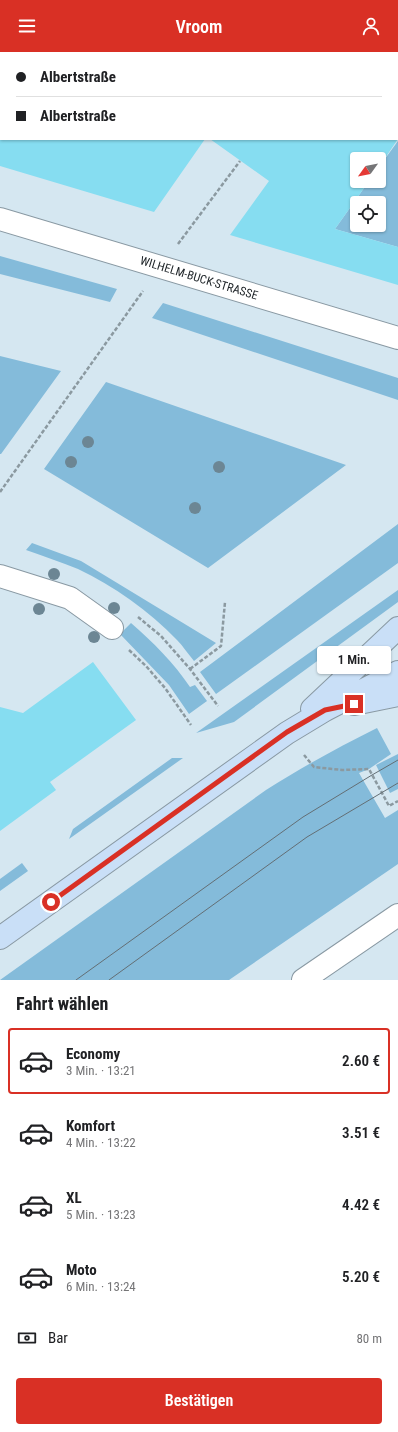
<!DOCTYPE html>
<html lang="de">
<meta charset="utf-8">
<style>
:root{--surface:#fff;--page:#f2f2f2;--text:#202124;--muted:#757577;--line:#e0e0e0;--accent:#d93025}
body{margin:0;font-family:"Roboto Condensed",sans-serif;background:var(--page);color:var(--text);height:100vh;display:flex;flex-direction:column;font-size:15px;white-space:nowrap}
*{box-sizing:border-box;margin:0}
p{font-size:13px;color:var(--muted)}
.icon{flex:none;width:22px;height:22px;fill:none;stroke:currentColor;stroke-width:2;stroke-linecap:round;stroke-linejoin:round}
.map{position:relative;height:928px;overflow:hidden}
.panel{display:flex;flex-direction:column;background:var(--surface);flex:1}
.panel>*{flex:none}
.hud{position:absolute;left:0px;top:0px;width:398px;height:88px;box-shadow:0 1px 3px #0004;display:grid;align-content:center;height:88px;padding:0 16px;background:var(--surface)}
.needle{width:26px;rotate:237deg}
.controls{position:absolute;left:350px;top:100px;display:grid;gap:8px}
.controls a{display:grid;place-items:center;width:36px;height:36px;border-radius:4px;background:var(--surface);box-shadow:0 1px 3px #0004;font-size:20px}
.end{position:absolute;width:18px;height:18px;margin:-9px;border:5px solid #d93025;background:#fff;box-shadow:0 0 0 2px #fff}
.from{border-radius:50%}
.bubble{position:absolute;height:28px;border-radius:4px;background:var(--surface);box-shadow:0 1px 3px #0004;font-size:13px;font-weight:600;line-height:28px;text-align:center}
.hud b{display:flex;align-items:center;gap:14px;height:38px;font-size:15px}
.hud b+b{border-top:1px solid var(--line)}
.hud i{width:10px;height:10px;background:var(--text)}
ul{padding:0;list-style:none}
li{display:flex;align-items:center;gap:12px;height:66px;margin:0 8px 6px;padding:0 8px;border:2px solid transparent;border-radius:4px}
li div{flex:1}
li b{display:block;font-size:15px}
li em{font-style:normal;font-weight:600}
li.selected{border-color:var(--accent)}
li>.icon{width:36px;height:36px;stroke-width:1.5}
h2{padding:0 16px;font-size:18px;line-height:48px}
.pay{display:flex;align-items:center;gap:10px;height:44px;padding:0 16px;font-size:15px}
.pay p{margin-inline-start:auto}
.primary-button{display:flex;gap:8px;margin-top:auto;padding:8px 16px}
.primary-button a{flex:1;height:46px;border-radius:4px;background:var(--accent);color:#fff;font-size:16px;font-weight:600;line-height:46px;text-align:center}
header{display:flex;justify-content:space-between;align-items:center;height:52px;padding:0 16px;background:var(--accent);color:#fff;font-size:18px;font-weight:600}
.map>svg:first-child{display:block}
.green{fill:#84bbda;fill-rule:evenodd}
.building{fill:#86ddf1}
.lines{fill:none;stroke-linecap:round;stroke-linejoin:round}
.street-casing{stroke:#8999a3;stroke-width:24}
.secondary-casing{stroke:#8999a3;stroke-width:24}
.path{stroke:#8b99a0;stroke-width:2.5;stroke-dasharray:4 2;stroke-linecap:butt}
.street{stroke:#fff;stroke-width:22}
.secondary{stroke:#c9dff7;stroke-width:22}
.tram{stroke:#636e74;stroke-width:1}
.tree{fill:#6c8694}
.route{stroke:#d93025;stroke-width:5}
.labels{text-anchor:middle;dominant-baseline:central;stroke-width:3.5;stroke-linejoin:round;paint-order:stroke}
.street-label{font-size:12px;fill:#1a2024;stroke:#fff}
</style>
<header><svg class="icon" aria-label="menu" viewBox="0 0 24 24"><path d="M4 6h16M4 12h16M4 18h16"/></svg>Vroom<svg class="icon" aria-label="person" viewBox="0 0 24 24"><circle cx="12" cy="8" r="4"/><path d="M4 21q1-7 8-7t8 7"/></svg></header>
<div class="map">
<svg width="398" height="928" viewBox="0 0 398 928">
<rect width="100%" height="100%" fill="#d5e7f1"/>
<!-- green -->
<path class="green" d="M398,89v106l-63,-18 34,-48h10v-14zM357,151h22v22h-22z
M0,204l117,33 -7,13 -110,-28z
M163,251l235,75v22l-246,-82z
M0,304l61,15 -60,83h-1z
M106,330l240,83 -138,103 -164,-99z
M398,472v39l-182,131 -16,-22z
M32,491l49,18 135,82 -22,18c-6,-7 -11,-15 -17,-21 -28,-29 -63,-54 -99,-71 -17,-7 -35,-13 -52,-19z
M398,538v12l-164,120 -38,11z
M131,571c22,19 43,40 59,64l5,-2 12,16 -18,13 -20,-29 -49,-51z
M377,676l14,26 -22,15 -10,4 26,45 13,-8v54l-169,116h-229l266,-190c36,-23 73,-43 111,-62z
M398,702v35l-8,4 -14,-28z
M172,706h11l-114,81 4,-10z
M22,811l6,8 -28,20v-12z"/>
<!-- building -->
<path class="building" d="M0,87h205l-51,73 -154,-46z
M210,87h188l-19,28v-8h-22v22h12l-34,48 63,18v38l-168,-50 39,-54z
M93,610l43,58 -86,62 6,8 -56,41v-124l23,6z"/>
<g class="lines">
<defs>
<path id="street" d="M0,167l398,119
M0,524l70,22 42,30
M303,928l95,-65"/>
<path id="secondary" d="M354,652l44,-9
M312,657l86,-81
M0,886l287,-205 38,-23 73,-38"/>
</defs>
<!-- street casing -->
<use href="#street" class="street-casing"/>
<!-- secondary casing -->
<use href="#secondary" class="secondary-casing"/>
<!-- path -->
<path class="path" d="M320,1l1,-1
M178,192l62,-83
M0,440l143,-201
M138,565l23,19 29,33 28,37
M129,598l17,16 19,22 26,37
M190,617l31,-23 4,-44
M304,703l10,12 28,3 27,-1 20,37 9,-5"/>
<!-- street -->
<use href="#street" class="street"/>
<!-- secondary -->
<use href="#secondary" class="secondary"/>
<!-- tram -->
<path class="tram" d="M76,928l227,-163 69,-42 26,-15
M109,928l198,-143 91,-54"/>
</g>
<!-- trees -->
<g class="tree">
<circle cx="88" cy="390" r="6"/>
<circle cx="71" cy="410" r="6"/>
<circle cx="219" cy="415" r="6"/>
<circle cx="195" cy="456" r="6"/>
<circle cx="54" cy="522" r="6"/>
<circle cx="114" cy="556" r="6"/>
<circle cx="39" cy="557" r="6"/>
<circle cx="94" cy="585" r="6"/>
</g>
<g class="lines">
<!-- route -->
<path class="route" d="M51,850l236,-170 38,-22 29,-6"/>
</g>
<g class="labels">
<!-- street labels -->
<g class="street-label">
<text transform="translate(199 226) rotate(17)">WILHELM-BUCK-STRASSE</text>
</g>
</g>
</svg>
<div class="controls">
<a><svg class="needle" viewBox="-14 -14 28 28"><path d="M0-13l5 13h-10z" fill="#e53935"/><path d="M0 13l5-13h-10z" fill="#757577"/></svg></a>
<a><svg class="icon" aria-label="locate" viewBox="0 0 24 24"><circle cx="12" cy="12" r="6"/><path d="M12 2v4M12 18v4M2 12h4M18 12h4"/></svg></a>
</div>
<i class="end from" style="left:51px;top:850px"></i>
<i class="end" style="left:354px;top:652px"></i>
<div class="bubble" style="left:317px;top:594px;width:74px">1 Min.</div>
<div class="hud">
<b><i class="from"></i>Albertstraße</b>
<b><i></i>Albertstraße</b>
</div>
</div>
<section class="panel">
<h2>Fahrt wählen</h2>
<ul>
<li class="selected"><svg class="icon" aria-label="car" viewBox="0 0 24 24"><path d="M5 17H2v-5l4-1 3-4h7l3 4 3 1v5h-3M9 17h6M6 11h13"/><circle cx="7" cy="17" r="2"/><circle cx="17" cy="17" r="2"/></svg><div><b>Economy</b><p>3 Min. · 13:21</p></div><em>2.60 €</em></li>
<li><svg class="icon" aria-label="car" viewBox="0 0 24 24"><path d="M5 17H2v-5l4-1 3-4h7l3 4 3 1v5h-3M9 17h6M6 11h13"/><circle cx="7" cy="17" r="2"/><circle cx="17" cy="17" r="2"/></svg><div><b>Komfort</b><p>4 Min. · 13:22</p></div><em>3.51 €</em></li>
<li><svg class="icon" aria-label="car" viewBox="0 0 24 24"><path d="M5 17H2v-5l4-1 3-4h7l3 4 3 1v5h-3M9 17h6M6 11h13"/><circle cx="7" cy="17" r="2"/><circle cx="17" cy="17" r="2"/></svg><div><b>XL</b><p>5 Min. · 13:23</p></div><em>4.42 €</em></li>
<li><svg class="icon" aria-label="car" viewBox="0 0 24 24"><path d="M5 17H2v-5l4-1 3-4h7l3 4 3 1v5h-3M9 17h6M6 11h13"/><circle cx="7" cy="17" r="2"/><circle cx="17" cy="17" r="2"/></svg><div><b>Moto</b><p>6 Min. · 13:24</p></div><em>5.20 €</em></li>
</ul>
<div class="pay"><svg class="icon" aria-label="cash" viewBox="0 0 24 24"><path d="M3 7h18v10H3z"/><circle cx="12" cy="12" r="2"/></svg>Bar<p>80 m</p></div>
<div class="primary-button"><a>Bestätigen</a></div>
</section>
